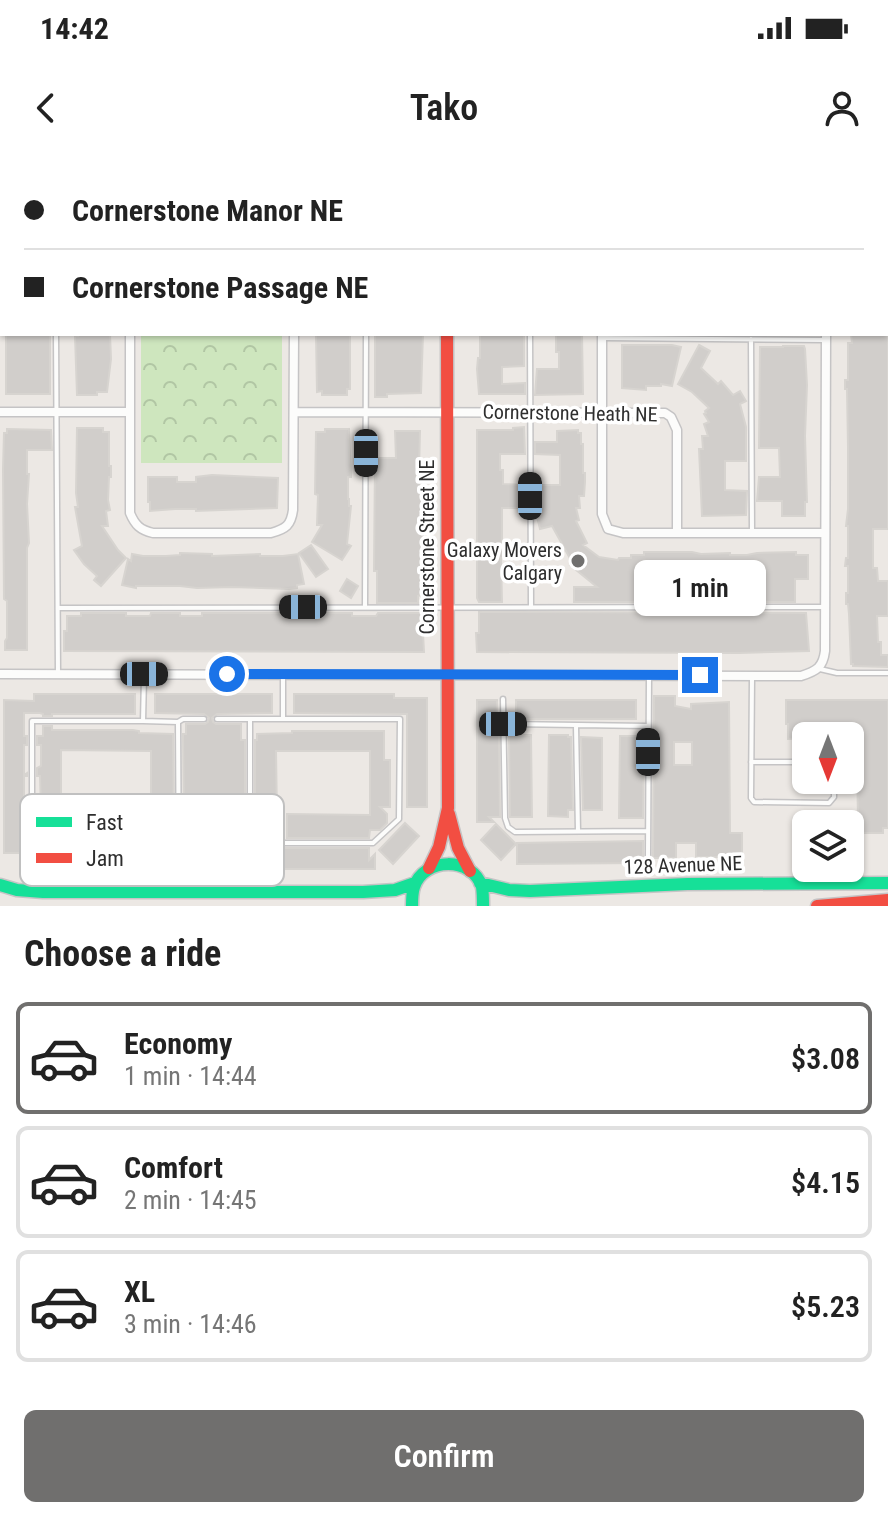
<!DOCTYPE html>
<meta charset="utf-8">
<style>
:root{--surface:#fff;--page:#f2f2f2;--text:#222;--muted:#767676;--line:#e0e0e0;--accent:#706f6e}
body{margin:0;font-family:"Roboto Condensed",sans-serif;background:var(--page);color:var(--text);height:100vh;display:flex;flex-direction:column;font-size:30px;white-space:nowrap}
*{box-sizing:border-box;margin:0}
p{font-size:26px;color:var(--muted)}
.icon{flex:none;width:44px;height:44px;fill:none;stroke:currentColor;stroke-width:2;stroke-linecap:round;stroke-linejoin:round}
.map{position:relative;height:746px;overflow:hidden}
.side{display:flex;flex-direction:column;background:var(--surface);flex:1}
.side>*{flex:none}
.banner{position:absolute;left:0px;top:0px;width:888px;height:176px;box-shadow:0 2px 6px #0004;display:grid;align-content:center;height:176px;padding:0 24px;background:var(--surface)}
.needle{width:52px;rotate:180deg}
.fabs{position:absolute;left:792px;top:562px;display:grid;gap:16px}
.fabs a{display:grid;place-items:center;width:72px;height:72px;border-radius:12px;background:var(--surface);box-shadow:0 2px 6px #0004;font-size:40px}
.end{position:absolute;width:36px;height:36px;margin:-18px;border:10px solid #1a73e8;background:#fff;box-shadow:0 0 0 4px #fff}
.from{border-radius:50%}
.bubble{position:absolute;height:56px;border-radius:12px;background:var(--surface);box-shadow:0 2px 6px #0004;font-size:26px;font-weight:600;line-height:56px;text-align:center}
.car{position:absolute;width:24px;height:48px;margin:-24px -12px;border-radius:10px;box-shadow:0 0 6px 2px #0007;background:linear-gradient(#222 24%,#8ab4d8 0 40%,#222 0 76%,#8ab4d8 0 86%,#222 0)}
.banner b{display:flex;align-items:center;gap:28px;height:76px;font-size:30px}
.banner b+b{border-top:2px solid var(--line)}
.banner i{width:20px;height:20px;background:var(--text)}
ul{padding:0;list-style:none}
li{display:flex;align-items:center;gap:24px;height:112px;margin:0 16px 12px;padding:0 8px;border:4px solid var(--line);border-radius:12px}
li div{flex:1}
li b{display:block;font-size:30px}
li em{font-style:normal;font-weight:600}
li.current{border-color:var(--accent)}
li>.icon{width:72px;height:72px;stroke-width:1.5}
h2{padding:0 24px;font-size:36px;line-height:96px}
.cta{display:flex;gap:16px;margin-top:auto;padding:16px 24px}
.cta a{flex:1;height:92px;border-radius:12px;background:var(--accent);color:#fff;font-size:32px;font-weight:600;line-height:92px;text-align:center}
.status{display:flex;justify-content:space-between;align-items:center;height:56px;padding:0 40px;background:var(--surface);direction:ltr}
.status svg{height:22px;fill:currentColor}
header{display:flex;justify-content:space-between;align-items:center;height:104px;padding:0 24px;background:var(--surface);font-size:36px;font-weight:600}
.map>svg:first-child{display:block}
.park{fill:url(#park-crowns)}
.building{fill:#d1cecb;stroke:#d7d4d0;stroke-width:2;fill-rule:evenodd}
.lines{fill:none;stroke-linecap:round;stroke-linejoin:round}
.lane-casing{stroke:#c5c4c5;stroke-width:7}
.street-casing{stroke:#c5c4c5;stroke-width:11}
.fast-casing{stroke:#c5c4c5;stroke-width:15}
.jam-casing{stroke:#c5c4c5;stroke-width:15}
.lane{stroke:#fcfcfb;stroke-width:4}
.street{stroke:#fcfcfb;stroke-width:8}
.fast{stroke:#16e098;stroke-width:12}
.jam{stroke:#f24e42;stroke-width:12}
.route{stroke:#1a73e8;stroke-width:10}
.poi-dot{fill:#706f6e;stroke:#fff;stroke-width:3}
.labels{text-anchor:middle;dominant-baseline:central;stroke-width:7;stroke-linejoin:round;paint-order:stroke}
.street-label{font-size:20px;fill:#2e2e2e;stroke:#fff}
.poi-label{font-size:20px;fill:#2e2e2e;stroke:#fff;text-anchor:end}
.key{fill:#fff;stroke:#c0c0c0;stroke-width:2}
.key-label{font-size:22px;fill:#2e2e2e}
</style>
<div class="status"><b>14:42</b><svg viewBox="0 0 49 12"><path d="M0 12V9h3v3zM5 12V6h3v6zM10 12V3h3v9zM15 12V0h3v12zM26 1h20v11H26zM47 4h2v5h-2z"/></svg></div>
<header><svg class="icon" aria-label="back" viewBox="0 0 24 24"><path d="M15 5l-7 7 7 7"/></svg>Tako<svg class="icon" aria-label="person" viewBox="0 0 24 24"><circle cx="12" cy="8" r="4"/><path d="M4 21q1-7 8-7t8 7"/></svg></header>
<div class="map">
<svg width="888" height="746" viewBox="0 0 888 746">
<defs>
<pattern id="park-crowns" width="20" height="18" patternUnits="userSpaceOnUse" patternTransform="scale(2)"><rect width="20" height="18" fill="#cee6be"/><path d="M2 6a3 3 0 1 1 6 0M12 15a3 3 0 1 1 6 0" fill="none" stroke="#b1c6a4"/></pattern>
</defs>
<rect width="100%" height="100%" fill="#ece8e4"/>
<!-- park -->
<path class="park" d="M141,174h141v129h-141z"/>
<!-- building -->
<path class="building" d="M6,174h44v60h-44z
M78,174h32l1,25 -4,33h-10v3h-20l-2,-59h3z
M316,174h34v55h-3v6h-25v-4l-5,1z
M375,174h48l-2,59 -34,1v3h-12z
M480,174h44v32l-22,1v17l23,-1v11h-46l-2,-25 1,-11h2z
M556,174h26l1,60 -48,1 2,-26h22v-17h-3z
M851,174h37v195h-15v39h4l1,13h10v35h-11l1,26h3v13h7v12l-35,-1v-2h-2l-2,-50 -1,-10h-2v-11h2v-27h-3l1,-8h2v-32h-2l2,-17v-62l-1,-58h-2v-9h3v-37h4z
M622,185h50l9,2 -9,39 -11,-2v2h-15v4l-24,-2z
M699,185l11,6 -9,17 17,16 3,-3 12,14 7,-4 6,10 -6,3 6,23v34h-21v29l22,1 -1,24 -44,1 -3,-67h4l-1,-13h6l-4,-12 5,-2 -5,-8 2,-1 -1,-2 4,-3 -17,-16 -14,-8z
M783,186h21l1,3 2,36 -2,51 2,66h-2v14h-23v-15h-25l2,-24h21l-1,-29h-20l1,-101h23z
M524,267l1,27h-25v16h3v14l23,1v23h-24v39h22v11h-23l1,44h-23l-2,-4v-168h36v-2z
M77,268h26v4h6v34h2v11h-2l-1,23 2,10 -4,1 2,15h-6l16,24 8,8 -25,28 -7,-6 3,-4 -13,-12 -10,-14 8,-4 -7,-39h3l-2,-14z
M7,269l44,1 1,20h-25v24h2l-2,30 2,39 -2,5v102h-22v-9l2,-3v-37l-3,-2 -1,-130 1,-36h3z
M325,269h24l2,48h-3v22h1v7h2l-4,38 4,2 -9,14 -30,-18 10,-17h-5l1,-30 -3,-1 1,-62h9z
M578,270v3h3v11h2v29h2v9l-1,14h-5l1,12h-4l3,12 -3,1 11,22 -4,2 16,12 19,3 1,-2h12v-3h13v-3h48l9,2 29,-1v2h17l10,-2 39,-1v3h12v24h-13v23h-52v-22h-26v4h-13v18h-130v-15h23l-27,-22 2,-3 -20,-36 -12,3 -4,-16v-28h24v-30l-25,-1v-12h22v-11z
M395,271h25l-1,39h3l-2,26h2l-1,25 2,13 -2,39h2v9h-2v13l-3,1v7h-41v-32h-3l1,-113h21z
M212,315l66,3 -1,30 -81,3v-2h-21l-25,2v-9h-2v-25h29v5h19v-5z
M311,385l17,24 -12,8 -17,-24z
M180,393l32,1v2l48,-2v2h23l15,-2 6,30 -7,1v3l-8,1 -57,-2 -35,1 -17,-2h-44v2l-14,-3 6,-26 3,2 1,-7 11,2h23l14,-1z
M347,419l11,7 -7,12 -11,-7z
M479,452l327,1 3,38 -70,2 -262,-1 -1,-19h3z
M81,453h45v3h24l1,-3h29v3h22v-3h150v3h24l2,-3h44l2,39 -360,-1v-20h3v-15h14z
M34,534h101v20h-83v2h-9v-2l-3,-1h-16v23h3v9h-3v30l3,-2v3h-3v77h-20v-153l30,1z
M155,534h117v19l-55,1 -5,4 1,4 3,2h25v16h4v62h-4v64h-20v-2l-37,2v-17h2v-33h-2l-1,-82h3v-10h19l3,-2 1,-4 -5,-4 -49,-1z
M294,534h100v4h33v109h-20v-93l-113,-1z
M654,536h21v10l16,3v-5l38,-2 1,131h12v24h-46v-14h-20v15h-23zM674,582h18v23h-18z
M477,540h20l-1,34 3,1 1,82h-11l5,5h-17z
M516,540h120v19h-120z
M786,540h102v128h-5v5h-20v-14h-5l-1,-55h1v-11h5v-18l-57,1v2l-18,1v-15h-2z
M43,566h9v4h81l6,1v2l34,1 1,82h-23v-65l-90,-1v64h79v24h-26v-3h-21v2h-48l1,-29h-5l-1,-32h-3v-8l4,-2v-21h-4v-9h6z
M292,571h92v29h6v47h-10l7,7v9l-7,7h-10l-1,8h-82v-24l83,1v-64h-94l1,65h-20v-14h-2v-62h2v-6l35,-1z
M509,575h22l1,82h-22z
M549,575h19v2h3l2,73h-5v7l-20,-1z
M620,576h24l-1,82h-24z
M581,577l21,1v72h-19z
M810,620h18v9h-18z
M405,663l14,13 -26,28 -14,-14z
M496,664l20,20 -15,16 -20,-20z
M643,681v17h-4v5l-122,1v-21z
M287,688h82v12l6,-6v15h-118v-20z"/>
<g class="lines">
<defs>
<path id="lane" d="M56,0v2
M886,33h2
M886,58l2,-2
M56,174l2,340
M530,174l1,273
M604,178l222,2
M751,179l1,194
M365,447l1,-273
M58,448l765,-1
M820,509l17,4h51
M144,517l-1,44 35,1 5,-3h21
M283,517v42
M752,518l-1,120 3,4 75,1 5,-6v-17
M503,539l2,119 3,9 7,5 133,-1
M217,559c61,0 122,0 183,0l-1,100 -26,24h-123v-124
M143,561h-111v121l147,1
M178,562l1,166
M503,564l145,2
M576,566l2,105
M751,602h55
M648,696l1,-178
M249,729l1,-46"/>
<path id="street" d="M130,174v179c5,12 10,17 23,20h118c15,-4 20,-8 22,-23l1,-176
M602,174v180l6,15 15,4h202
M0,252h130
M294,252l371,1 6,4 6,13v103
M0,514l801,2c16,-5 22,-9 24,-25l1,-317"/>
<path id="fast" d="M480,723l29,7 21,1 157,-7 201,-1
M0,725l17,5 26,2h320l32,-2 20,-7
M412,746c0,-6 0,-13 2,-19 10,-30 58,-31 68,0 1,6 1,13 1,19"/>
<path id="jam" d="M446,0v2
M449,654l9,34 12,23
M429,708l10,-21 9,-39 -1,-474
M817,746l71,-6"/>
</defs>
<!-- lane casing -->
<use href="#lane" class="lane-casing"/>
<!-- street casing -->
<use href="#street" class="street-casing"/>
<!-- fast casing -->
<use href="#fast" class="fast-casing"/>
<!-- jam casing -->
<use href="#jam" class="jam-casing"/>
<!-- lane -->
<use href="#lane" class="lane"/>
<!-- street -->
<use href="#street" class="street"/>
<!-- fast -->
<use href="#fast" class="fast"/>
<!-- jam -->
<use href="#jam" class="jam"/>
</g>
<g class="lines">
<!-- route -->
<path class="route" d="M227,514l473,1"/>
</g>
<!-- markers -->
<circle class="poi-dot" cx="578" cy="401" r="8"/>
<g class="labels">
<!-- street labels -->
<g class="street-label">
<text transform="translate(570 253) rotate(1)">Cornerstone Heath NE</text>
<text transform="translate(427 387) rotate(-90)">Cornerstone Street NE</text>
<text transform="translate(683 705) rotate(-2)">128 Avenue NE</text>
</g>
<!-- poi labels -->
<g class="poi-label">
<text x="562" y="390">Galaxy Movers<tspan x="562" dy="23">Calgary</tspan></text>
</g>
</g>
<!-- legend -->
<rect x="20" y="634" width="264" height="92" rx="12" class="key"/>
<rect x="36" y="657" width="36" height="10" fill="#16e098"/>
<rect x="36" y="693" width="36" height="10" fill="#f24e42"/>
<g class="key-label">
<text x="86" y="670">Fast</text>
<text x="86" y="706">Jam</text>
</g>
</svg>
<div class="fabs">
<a><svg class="needle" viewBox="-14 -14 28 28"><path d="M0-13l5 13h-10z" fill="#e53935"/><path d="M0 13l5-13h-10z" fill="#767676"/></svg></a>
<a><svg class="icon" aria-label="layers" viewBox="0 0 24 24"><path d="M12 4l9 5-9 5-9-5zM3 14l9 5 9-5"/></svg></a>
</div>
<i class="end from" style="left:227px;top:514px"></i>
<i class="end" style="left:700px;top:515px"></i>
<div class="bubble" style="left:634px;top:400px;width:132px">1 min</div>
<i class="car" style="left:366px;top:293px;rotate:180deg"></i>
<i class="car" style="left:530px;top:336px;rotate:0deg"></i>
<i class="car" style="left:303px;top:447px;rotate:270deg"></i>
<i class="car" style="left:144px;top:514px;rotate:90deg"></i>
<i class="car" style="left:503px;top:564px;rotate:90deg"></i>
<i class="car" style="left:648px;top:592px;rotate:0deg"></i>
<div class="banner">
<b><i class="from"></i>Cornerstone Manor NE</b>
<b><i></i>Cornerstone Passage NE</b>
</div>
</div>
<section class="side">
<h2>Choose a ride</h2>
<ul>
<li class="current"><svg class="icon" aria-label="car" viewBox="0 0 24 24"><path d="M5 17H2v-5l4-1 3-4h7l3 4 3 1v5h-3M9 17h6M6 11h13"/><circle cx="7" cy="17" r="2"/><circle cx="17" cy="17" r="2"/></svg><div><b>Economy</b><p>1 min · 14:44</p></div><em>$3.08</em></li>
<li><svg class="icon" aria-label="car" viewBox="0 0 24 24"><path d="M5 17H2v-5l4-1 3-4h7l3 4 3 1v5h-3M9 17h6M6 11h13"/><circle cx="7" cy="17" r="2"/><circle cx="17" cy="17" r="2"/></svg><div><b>Comfort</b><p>2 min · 14:45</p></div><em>$4.15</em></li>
<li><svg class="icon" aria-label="car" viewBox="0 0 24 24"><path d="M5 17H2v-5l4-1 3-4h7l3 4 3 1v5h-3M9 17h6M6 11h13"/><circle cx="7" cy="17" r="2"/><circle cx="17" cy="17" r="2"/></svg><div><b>XL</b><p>3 min · 14:46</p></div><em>$5.23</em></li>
</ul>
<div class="cta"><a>Confirm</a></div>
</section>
